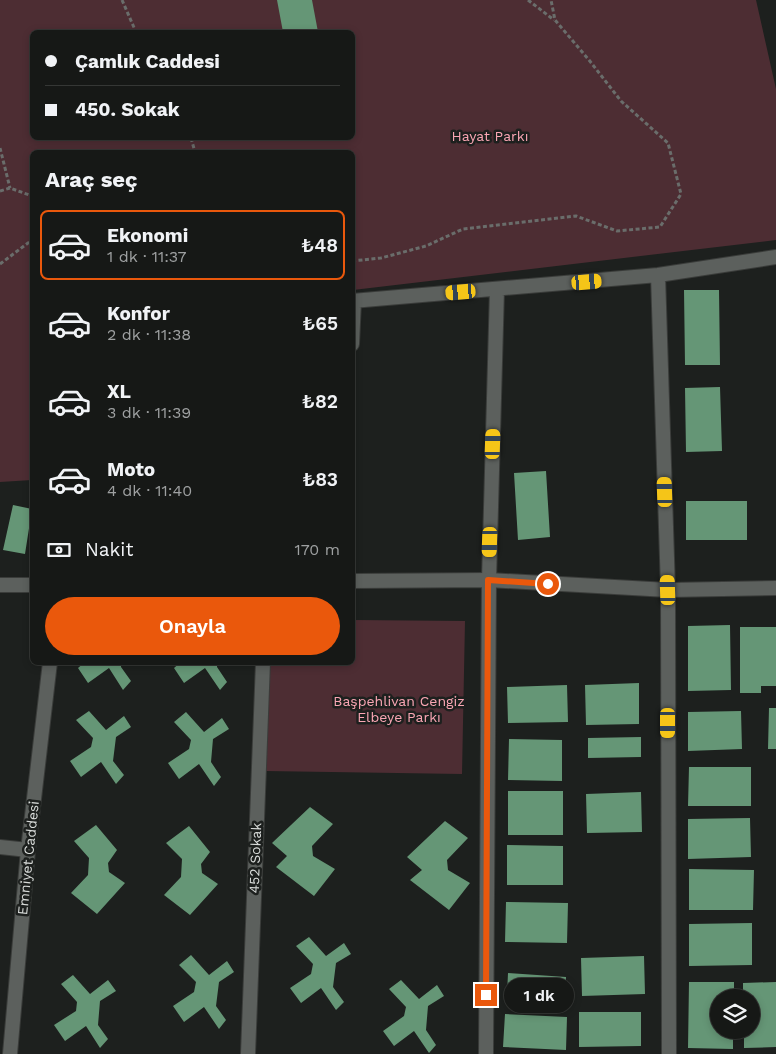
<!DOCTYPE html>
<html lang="tr">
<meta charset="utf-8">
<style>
:root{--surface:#161816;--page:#1f211f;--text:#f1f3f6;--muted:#9ea0a1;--line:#353735;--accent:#ea580c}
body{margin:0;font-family:"Work Sans",sans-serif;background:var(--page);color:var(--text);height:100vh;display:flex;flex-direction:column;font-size:19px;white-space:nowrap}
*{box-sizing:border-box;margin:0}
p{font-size:16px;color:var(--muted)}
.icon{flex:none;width:28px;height:28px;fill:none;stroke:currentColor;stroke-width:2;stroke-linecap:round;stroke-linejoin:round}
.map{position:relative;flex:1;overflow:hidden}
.panel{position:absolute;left:30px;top:150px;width:325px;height:515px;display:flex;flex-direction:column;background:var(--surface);border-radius:8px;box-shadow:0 2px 8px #0003,0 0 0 1px var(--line)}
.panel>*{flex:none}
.banner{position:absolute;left:30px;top:30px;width:325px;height:110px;border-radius:8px;box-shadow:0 2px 8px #0003,0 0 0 1px var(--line);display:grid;align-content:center;height:110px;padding:0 15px;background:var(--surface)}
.buttons{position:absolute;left:710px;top:989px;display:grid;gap:10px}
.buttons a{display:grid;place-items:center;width:50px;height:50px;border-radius:50%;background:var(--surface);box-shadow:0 2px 8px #0003,0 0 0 1px var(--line);font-size:25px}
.end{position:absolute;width:22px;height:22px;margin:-11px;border:6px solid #ea580c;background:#fff;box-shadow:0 0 0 2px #fff}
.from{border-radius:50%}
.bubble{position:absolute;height:35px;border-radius:18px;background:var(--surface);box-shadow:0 2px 8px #0003,0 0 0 1px var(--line);font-size:16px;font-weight:600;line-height:35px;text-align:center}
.car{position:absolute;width:15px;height:30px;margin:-15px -8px;border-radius:6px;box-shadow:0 0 4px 1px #0007;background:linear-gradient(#f5c518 24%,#345 0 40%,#f5c518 0 76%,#345 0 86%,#f5c518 0)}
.banner b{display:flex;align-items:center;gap:18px;height:48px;font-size:19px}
.banner b+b{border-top:1px solid var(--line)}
.banner i{width:12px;height:12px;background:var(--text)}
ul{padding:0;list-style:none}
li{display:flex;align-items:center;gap:15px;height:70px;margin:0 10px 8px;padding:0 5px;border:2px solid transparent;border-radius:8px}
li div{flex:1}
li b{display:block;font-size:19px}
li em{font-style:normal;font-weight:600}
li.on{border-color:var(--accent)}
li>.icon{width:45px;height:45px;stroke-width:1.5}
h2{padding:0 15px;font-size:22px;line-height:60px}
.pay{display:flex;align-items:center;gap:12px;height:55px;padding:0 15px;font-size:19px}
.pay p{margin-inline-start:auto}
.button{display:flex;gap:10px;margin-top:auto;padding:10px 15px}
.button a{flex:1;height:58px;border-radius:30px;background:var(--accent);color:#fff;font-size:20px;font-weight:600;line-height:58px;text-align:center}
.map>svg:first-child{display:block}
.green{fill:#4d2d33;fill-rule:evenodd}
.building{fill:#659676}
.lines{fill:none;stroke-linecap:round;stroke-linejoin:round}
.minor-casing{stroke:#3a3c3a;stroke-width:16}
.tertiary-casing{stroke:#3a3c3a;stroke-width:16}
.path{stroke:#6a6d6b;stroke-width:3;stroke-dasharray:4 2.5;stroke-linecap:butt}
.minor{stroke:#5c605d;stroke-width:14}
.tertiary{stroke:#5c605d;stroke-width:14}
.route{stroke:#ea580c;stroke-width:6}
.labels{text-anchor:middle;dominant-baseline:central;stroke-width:5;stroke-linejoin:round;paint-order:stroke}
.park-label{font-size:14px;fill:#faa6b4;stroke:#1d201e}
.street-label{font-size:14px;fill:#d8dbd9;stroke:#1d201e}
</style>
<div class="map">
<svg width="776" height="1054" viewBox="0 0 776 1054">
<rect width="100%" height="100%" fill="#1d201e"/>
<!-- green -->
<path class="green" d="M0,0h756l20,89v151l-423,50 -1,-138h-320v328l-32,2zM32,32h320v106h-320z
M353,620l112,1 -3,153 -197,-3 2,-108 85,-1z"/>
<!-- building -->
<path class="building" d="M277,0h35l6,32h-35z
M684,290h35l1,75h-35z
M720,387l2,64 -36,1 -1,-64z
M546,471l4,66 -32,3 -4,-67z
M686,501h61v39h-61z
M13,505l19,4 -7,45 -22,-4z
M730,625l1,65 -43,1v-65z
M740,627h36v59h-15v7h-21z
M85,662h36v5l10,14 -8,9 -14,-22 -21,15 -10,-15z
M181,662h36v5l10,15 -7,8 -15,-22 -21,15 -10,-15z
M639,683v41l-53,1 -1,-40z
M567,685l1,37 -60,1 -1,-36z
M769,708h7v41h-8z
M89,711l17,19 18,-14 7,11 -15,10 -3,24 11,14 -8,9 -15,-22 -20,15 -11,-16 21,-14 2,-9 -17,-18z
M741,711l1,38 -54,2v-39z
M186,712l18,20 18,-14 7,11 -16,10 -2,23 10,15 -7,9 -15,-22 -20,15 -11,-16 21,-14 2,-9 -17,-18z
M641,737v20l-53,1v-20z
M509,739l53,1v41l-54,-1z
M689,767h62v39h-63z
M508,791h55v44h-55z
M641,792l1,40 -55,1 -1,-39z
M310,807l23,17 -21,22 1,10 22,13 -21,27 -38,-29 11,-11 -15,-13z
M750,818l1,39 -63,2v-40z
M445,821l23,17 -21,22 1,10 22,13 -21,27 -39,-30 12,-10 -15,-13z
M96,825l21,25 -9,13 1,9 16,11 -28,31 -26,-21 17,-18 1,-17 -15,-17z
M189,826l21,26 -9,12 1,9 16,11 -28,31 -26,-20 17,-18 1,-18 -16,-16z
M507,845l56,1v39h-56z
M689,869l65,1 -1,40h-64z
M506,902l62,1 -1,40 -62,-1z
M752,923v42l-63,1v-42z
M309,937l17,19 18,-13 7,11 -15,9 -3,24 11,15 -8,8 -15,-22 -20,15 -11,-15 21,-14 2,-10 -17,-18z
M191,955l18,20 18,-14 7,11 -15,10 -3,24 10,14 -7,9 -15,-22 -20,15 -11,-16 21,-14 2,-10 -17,-17z
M644,956l1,38 -63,2 -1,-38z
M508,973l58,4 -1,22 -58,-4z
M73,975l17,19 18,-14 8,11 -16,10 -2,24 10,14 -8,9 -14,-22 -21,15 -11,-16 22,-14 1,-9 -16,-18z
M401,980l18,19 18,-14 7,11 -16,10 -2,24 10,15 -7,8 -15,-22 -20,15 -11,-15 21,-15 2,-9 -17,-18z
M689,982h45v16h-15v32h14v19l-45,-1z
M776,982v65l-32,1v-18h7v-32h-8v-15z
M579,1012h62v34l-62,1z
M505,1014l62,3 -1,33 -63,-3z"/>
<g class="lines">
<defs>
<path id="minor" d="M658,275l10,315 1,464
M352,301l306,-26 118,-18
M352,344l2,-43
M0,847l28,3
M10,1054l18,-204 22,-188
M248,1054l15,-392
M486,1054l3,-474 8,-291"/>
<path id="tertiary" d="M352,581l137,-1 179,10 108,-2
M0,585h32"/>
</defs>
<!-- minor casing -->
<use href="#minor" class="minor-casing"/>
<!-- tertiary casing -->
<use href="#tertiary" class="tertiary-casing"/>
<!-- path -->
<path class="path" d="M122,0l14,32
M528,0l26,20
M191,138l4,14
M0,148l10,40
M0,191l10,-3 22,8
M352,261l29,-3 45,-12 37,-17 113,-13 41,15 43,-4 21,-33 -13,-51 -47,-42 -32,-41 -34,-40 -4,-20
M0,264l32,-24"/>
<!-- minor -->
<use href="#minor" class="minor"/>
<!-- tertiary -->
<use href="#tertiary" class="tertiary"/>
</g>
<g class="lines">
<!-- route -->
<path class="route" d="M486,995l2,-415 60,4"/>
</g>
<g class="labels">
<!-- park labels -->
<g class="park-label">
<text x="490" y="136">Hayat Parkı</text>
<text x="399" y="701">Başpehlivan Cengiz<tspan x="399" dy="16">Elbeye Parkı</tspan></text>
</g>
<!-- street labels -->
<g class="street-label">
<text transform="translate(28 858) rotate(-84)">Emniyet Caddesi</text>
<text transform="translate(255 858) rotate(-88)">452 Sokak</text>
</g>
</g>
</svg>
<div class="buttons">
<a><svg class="icon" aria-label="layers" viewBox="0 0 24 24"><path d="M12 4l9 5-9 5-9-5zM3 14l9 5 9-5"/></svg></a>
</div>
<i class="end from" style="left:548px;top:584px"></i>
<i class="end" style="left:486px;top:995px"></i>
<div class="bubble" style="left:504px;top:978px;width:70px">1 dk</div>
<i class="car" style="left:587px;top:282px;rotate:85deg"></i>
<i class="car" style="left:461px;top:292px;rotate:265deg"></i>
<i class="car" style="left:493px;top:444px;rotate:2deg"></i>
<i class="car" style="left:665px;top:492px;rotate:358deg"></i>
<i class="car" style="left:490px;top:542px;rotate:182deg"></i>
<i class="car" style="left:668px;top:590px;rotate:358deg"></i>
<i class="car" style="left:668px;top:723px;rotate:180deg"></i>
<div class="banner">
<b><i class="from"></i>Çamlık Caddesi</b>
<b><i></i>450. Sokak</b>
</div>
<section class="panel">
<h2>Araç seç</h2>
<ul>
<li class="on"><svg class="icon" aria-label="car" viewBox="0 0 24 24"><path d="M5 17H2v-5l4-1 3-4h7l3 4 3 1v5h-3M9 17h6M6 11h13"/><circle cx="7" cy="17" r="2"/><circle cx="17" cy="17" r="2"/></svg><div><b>Ekonomi</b><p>1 dk · 11:37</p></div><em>₺48</em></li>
<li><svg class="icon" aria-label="car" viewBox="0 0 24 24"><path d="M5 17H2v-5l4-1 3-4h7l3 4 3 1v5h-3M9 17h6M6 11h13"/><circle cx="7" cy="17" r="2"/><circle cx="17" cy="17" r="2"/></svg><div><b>Konfor</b><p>2 dk · 11:38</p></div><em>₺65</em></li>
<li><svg class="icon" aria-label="car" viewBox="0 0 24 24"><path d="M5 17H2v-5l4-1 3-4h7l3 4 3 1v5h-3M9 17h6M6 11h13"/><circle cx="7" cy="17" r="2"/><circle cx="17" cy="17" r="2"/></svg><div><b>XL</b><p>3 dk · 11:39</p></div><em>₺82</em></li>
<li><svg class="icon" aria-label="car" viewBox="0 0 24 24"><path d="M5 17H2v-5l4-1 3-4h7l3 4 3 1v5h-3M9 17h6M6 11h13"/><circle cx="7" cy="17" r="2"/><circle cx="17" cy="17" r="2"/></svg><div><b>Moto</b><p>4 dk · 11:40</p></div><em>₺83</em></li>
</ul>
<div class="pay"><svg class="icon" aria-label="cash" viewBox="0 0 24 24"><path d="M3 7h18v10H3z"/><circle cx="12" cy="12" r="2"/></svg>Nakit<p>170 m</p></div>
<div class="button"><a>Onayla</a></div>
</section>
</div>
